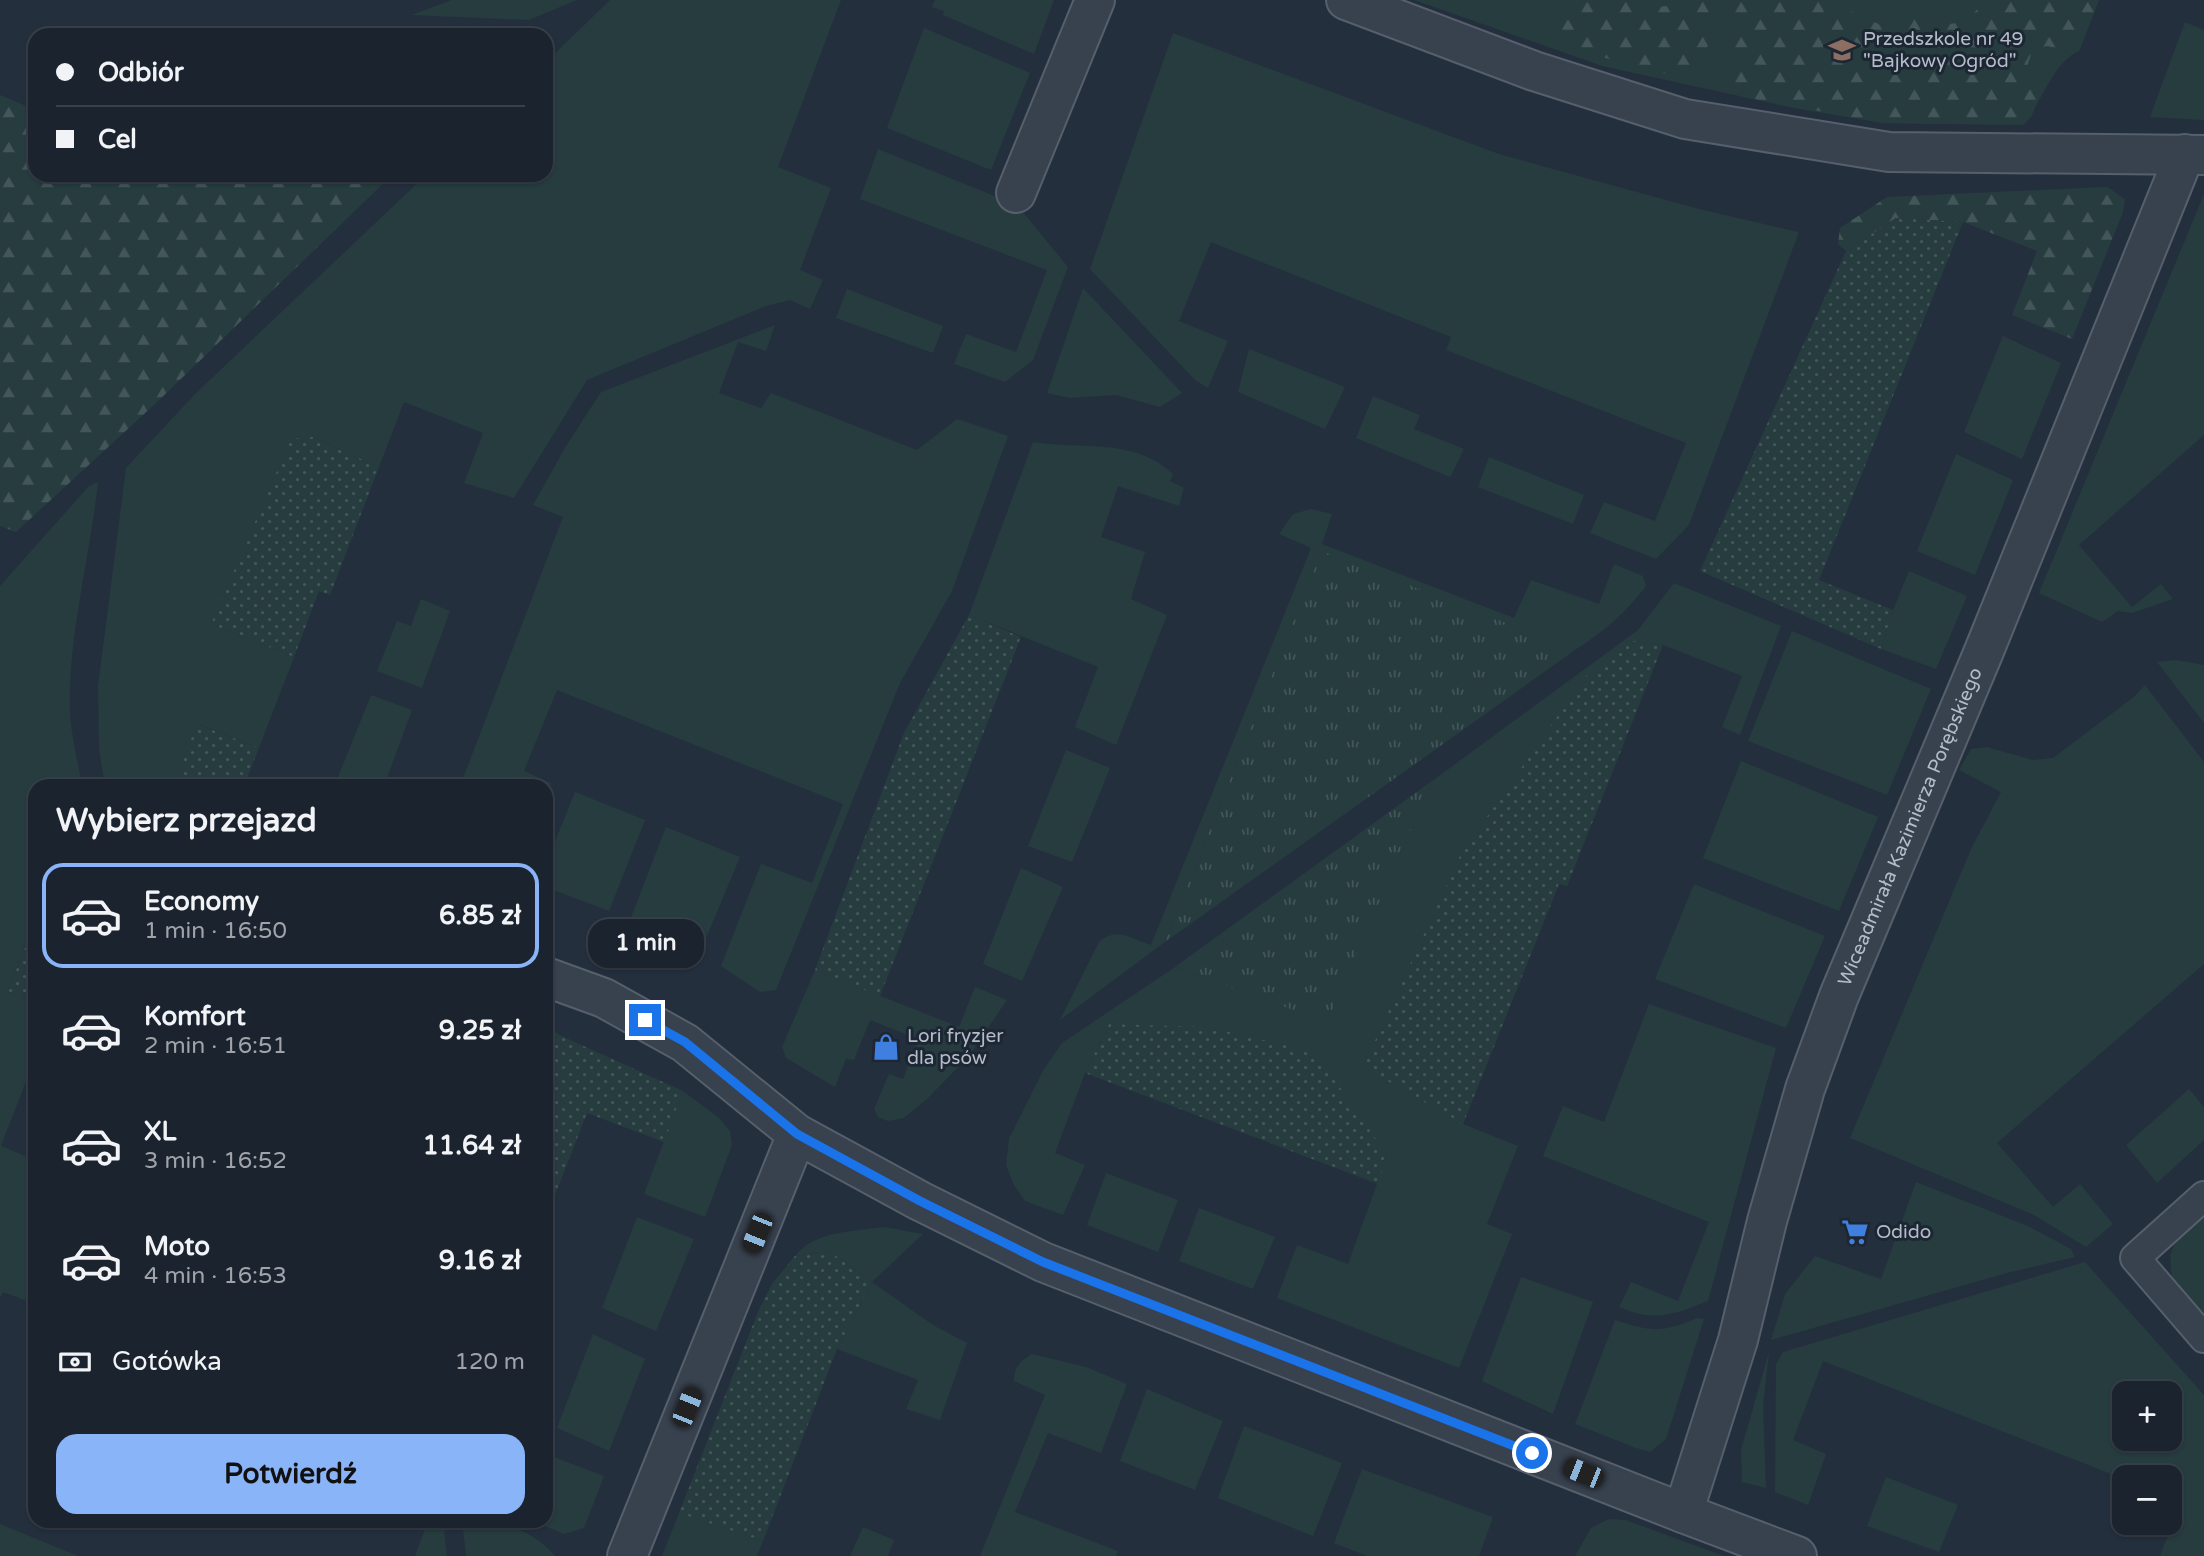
<!DOCTYPE html>
<html lang="pl">
<meta charset="utf-8">
<style>
:root{--surface:#1b232e;--page:#242b36;--text:#f1f3f6;--muted:#a0a4aa;--line:#39404a;--accent:#8ab4f8}
body{margin:0;font-family:"Varela Round",sans-serif;background:var(--page);color:var(--text);height:100vh;display:flex;flex-direction:column;font-size:26px;white-space:nowrap}
*{box-sizing:border-box;margin:0}
p{font-size:23px;color:var(--muted)}
.icon{flex:none;width:38px;height:38px;fill:none;stroke:currentColor;stroke-width:2;stroke-linecap:round;stroke-linejoin:round}
.map{position:relative;flex:1;overflow:hidden}
.drawer{position:absolute;left:28px;top:779px;width:525px;height:749px;display:flex;flex-direction:column;background:var(--surface);border-radius:21px;box-shadow:0 2px 5px #0004,0 0 0 2px var(--line)}
.drawer>*{flex:none}
.top-card{position:absolute;left:28px;top:28px;width:525px;height:154px;border-radius:21px;box-shadow:0 2px 5px #0004,0 0 0 2px var(--line);display:grid;align-content:center;height:154px;padding:0 28px;background:var(--surface)}
.fabs{position:absolute;left:2112px;top:1381px;display:grid;gap:14px}
.fabs a{display:grid;place-items:center;width:70px;height:70px;border-radius:14px;background:var(--surface);box-shadow:0 2px 5px #0004,0 0 0 2px var(--line);font-size:35px}
.end{position:absolute;width:32px;height:32px;margin:-16px;border:9px solid #1a73e8;background:#fff;box-shadow:0 0 0 4px #fff}
.from{border-radius:50%}
.bubble{position:absolute;height:49px;border-radius:21px;background:var(--surface);box-shadow:0 2px 5px #0004,0 0 0 2px var(--line);font-size:23px;font-weight:800;line-height:49px;text-align:center}
.car{position:absolute;width:21px;height:42px;margin:-21px -10px;border-radius:9px;box-shadow:0 0 5px 2px #0007;background:linear-gradient(#222 24%,#8ab4d8 0 40%,#222 0 76%,#8ab4d8 0 86%,#222 0)}
.top-card b{display:flex;align-items:center;gap:24px;height:66px;font-size:26px}
.top-card b+b{border-top:2px solid var(--line)}
.top-card i{width:18px;height:18px;background:var(--text)}
ul{padding:0;list-style:none}
li{display:flex;align-items:center;gap:21px;height:105px;margin:0 14px 10px;padding:0 14px;border:4px solid transparent;border-radius:21px}
li div{flex:1}
li b{display:block;font-size:26px}
li em{font-style:normal;font-weight:800}
li.active{border-color:var(--accent)}
li>.icon{width:63px;height:63px;stroke-width:1.5}
h2{padding:0 28px;font-size:32px;line-height:84px}
.pay{display:flex;align-items:center;gap:18px;height:77px;padding:0 28px;font-size:26px}
.pay p{margin-inline-start:auto}
.action{display:flex;gap:14px;margin-top:auto;padding:14px 28px}
.action a{flex:1;height:80px;border-radius:21px;background:var(--accent);color:#111;font-size:28px;font-weight:800;line-height:80px;text-align:center}
.map>svg:first-child{display:block}
.grass{fill:#263c3f;fill-rule:evenodd}
.forest{fill:url(#forest-firs)}
.park{fill:url(#park-tufts)}
.garden{fill:url(#garden-dots)}
.lines{fill:none;stroke-linecap:round;stroke-linejoin:round}
.service-casing{stroke:#565f6c;stroke-width:32}
.minor-casing{stroke:#565f6c;stroke-width:42}
.service{stroke:#38414e;stroke-width:28}
.minor{stroke:#38414e;stroke-width:38}
.route{stroke:#1a73e8;stroke-width:9}
.labels{text-anchor:middle;dominant-baseline:central;stroke-width:6;stroke-linejoin:round;paint-order:stroke}
.poi-label{font-size:19px;fill:#b4bcc9;stroke:#1d2633;text-anchor:start}
.street-label{font-size:19px;fill:#b4bcc9;stroke:#1d2633}
</style>
<div class="map">
<svg width="2204" height="1556" viewBox="0 0 2204 1556">
<defs>
<pattern id="forest-firs" width="22" height="20" patternUnits="userSpaceOnUse" patternTransform="scale(1.75)"><rect width="22" height="20" fill="#263c3f"/><path d="M5 1l3.5 6h-7zM16 11l3.5 6h-7z" fill="#435659"/></pattern>
<pattern id="park-tufts" width="24" height="20" patternUnits="userSpaceOnUse" patternTransform="scale(1.75)"><rect width="24" height="20" fill="#263c3f"/><path d="M3 7l-1-3M5 7V3M7 7l1-3M15 17l-1-3M17 17v-4M19 17l1-3" fill="none" stroke="#435659"/></pattern>
<pattern id="garden-dots" width="8" height="8" patternUnits="userSpaceOnUse" patternTransform="scale(1.75)"><rect width="8" height="8" fill="#263c3f"/><path d="M2 2h.1M6 6h.1" fill="none" stroke="#435659" stroke-width="1.8" stroke-linecap="round"/></pattern>
</defs>
<rect width="100%" height="100%" fill="#242f3e"/>
<!-- grass -->
<path class="grass" d="M452,0h125l-48,20 -118,-5z
M610,0h231l-63,167 53,21 -31,82 23,10 -13,29 -20,-9 -24,6 -179,74 -73,118 -50,-15 19,-50 -79,-31 -25,65 -67,-30 -101,187 83,33 -35,91 -61,-24 -25,62h-68l-6,-37 -1,-63 28,-218 69,-74 231,-219h120v-113z
M935,0h119l-20,54 -91,-39 1,-4 -12,-4z
M1414,0h685l-20,51c-27,12 -38,54 -56,74l-140,-2 -89,-15 -192,-42z
M2185,22l19,8v90l-54,-3z
M924,28l106,45 -39,97 -104,-42z
M1173,33l326,121 200,55 100,23 -110,293 -33,34 -66,-26 14,-31 51,19 31,-78 -240,-93 5,-13 -240,-95 -32,79 49,20 -20,47 -13,-8 -105,-111z
M878,149l139,56 51,62 -35,93 -28,22 -51,-18 12,-30 50,18 31,-82 -187,-71z
M2204,194v241l-125,110 53,62 29,-23 12,15 -41,14 -14,-2 -16,11 -63,-29z
M1083,288l99,105 -22,14 -44,-12 -46,3 -23,-5z
M847,289l96,37 -10,27 -97,-35z
M775,325l-9,26 -28,-9 -19,51 42,15 10,-15 146,57 40,-31 51,17 -56,155 -52,92 -124,307 -16,2 -39,-26 40,-102 51,19 31,-79 -286,-114 -33,81 27,12 -5,10v-7h-86l103,-269 -30,-12 33,-59 35,-54z
M2003,336l58,27 -39,96 -58,-27z
M1249,349l96,38 -20,42 -87,-37z
M1373,396l47,19 -6,14 50,20 -14,28 -94,-39z
M1033,442c48,8 101,-5 140,32l-3,7 14,7 -5,18 -61,-20 -17,51 44,15 -14,47 36,16 -51,130 -41,-18 23,-60 -129,-52z
M1956,454l57,26 -38,95 -58,-24z
M1489,457l95,38 -11,29 -95,-37z
M98,482c-8,76 -30,153 -28,229 1,25 8,51 12,75h-47v138l-28,68 28,11v55l-34,88 34,14v71l-7,17 7,3v53l-32,-12 -3,6v-712l88,-99z
M1311,509l21,5 -10,30 192,74 17,-38 68,24 15,-40 29,12 3,10c-20,27 -43,46 -71,64l-253,-98 -157,390 -105,78 39,-78c19,-16 31,-3 52,3l160,-397 -32,-14 14,-20z
M1909,571l58,25 -31,73 -55,-20 12,-39z
M1674,583l107,43 -41,109 -18,-8 20,-51 -79,-31 -30,-4 -170,483 55,22 -31,78 25,10 -53,134 -182,-70 20,-53 51,19 39,-108 -278,-132 -24,49 -30,80 30,12 -22,50 -38,-14 -11,-16 -8,-20 3,-26 35,-70 18,-26 113,-76 152,54 105,-240 206,-151z
M421,599l29,12 -28,77 -45,-17 20,-50 14,5z
M1792,631l139,58 -44,106 -139,-54z
M2177,660l27,5v58l-47,-61z
M2145,685l59,77v202l-207,179 56,64 27,-23 33,40 -27,23 -52,-32 -184,-77 121,-289 30,-57 -42,-22 12,-21 16,-2 46,13 20,-2 82,-62z
M371,695l41,15 -28,76h-41l-5,-9z
M1066,750l44,18 -38,94 -44,-16z
M1741,761l137,56 -39,94 -136,-53z
M575,792l70,28 -36,91 -63,-24v-23z
M666,827l74,30 -41,98 -69,-35z
M1021,868l42,19 -41,94 -39,-17z
M1694,884l131,52 -39,92 -131,-49z
M815,970l144,57 16,-40 32,13 -39,57 -40,41 -24,20 -16,3 -10,-4 -4,-8 15,-35 14,5 15,-40 -48,-19 -16,40 -8,-1 -11,28 -49,-29 -4,-11z
M1649,1004l127,44 -68,253c-34,14 -55,21 -89,6l12,-25 47,19 31,-79 -166,-66 20,-50 41,16z
M2189,1089l15,18v33l-47,43 -31,-38z
M683,1091l35,26 12,14 2,14 -27,72 -61,-23z
M1106,1173l72,27 -20,52 -71,-27z
M1916,1182l112,44 43,23 4,8 -68,16 -236,67 14,-46 30,-38 66,23z
M1199,1208l76,29 -22,52 -74,-28z
M2204,1209v117l-32,-45 -2,-26 13,-29z
M637,1217l57,22 -38,92 -54,-23z
M884,1227l39,7 -51,48 61,43 34,18 -27,77 -34,-11 12,-29 -81,-31 35,-67 -43,-31 -34,5c21,-26 57,-24 89,-29z
M2085,1262l119,133v161h-44l21,-55 -11,-5v-19l-46,2 -301,-118 -30,79 33,14 -18,51 -33,-13 1,-128 7,-12zM2124,1393h46v45h-46z
M1521,1277l72,25 -40,112 -71,-33z
M1697,1318l7,1 -38,120 -16,13 -14,-4 -61,-24 40,-104c37,12 46,13 82,-2z
M593,1334l52,25 -36,92 -52,-23z
M1769,1352l-6,54 3,82 -24,-6 -1,-32z
M1032,1354l54,13 41,17 -26,69 -53,-20 -33,79 103,39 -2,5h-136l65,-161 -31,-14c0,-14 6,-20 18,-27z
M1147,1389l76,32 -28,69 -75,-29z
M1244,1426l98,37 -29,73 -95,-38z
M546,1454l58,22 -20,52 -20,6 -31,-13h13z
M1362,1469l131,48 -14,39h-112l-33,-13z
M1886,1477l72,28 -19,47 -72,-26z
M679,1513l84,28 -6,15h-95z
M1609,1519l17,1 98,36h-149l16,-28z
M428,1521h15l4,35h-32z
M462,1521c36,0 69,6 93,35h-89z
M0,1524l78,32h-78z
M863,1527l31,13 -6,16h-38z"/>
<!-- forest -->
<path class="forest" d="M1556,0h80c15,9 35,8 51,0h140l58,27 34,-19 29,16 19,-2 17,-22h115l-20,51 -8,3 -23,-8 -13,2c-8,12 -10,25 -6,39l12,7 -10,23 -8,8 -140,-2 -139,-26c-29,-23 -9,-57 -14,-88l-12,3 -15,49 -26,15c-26,-6 -101,-19 -114,-44 -5,-8 -7,-23 -7,-32z
M0,95l35,15v65h357l-236,228 -140,129 -16,-6z
M2107,187l18,12 -2,13 -51,127 -60,-24 25,-64 -74,-29 -67,-4 -50,33 -8,-7 2,-16 47,-31z"/>
<!-- park -->
<path class="park" d="M1322,551l253,99 -410,292z
M1432,781l-105,241 -152,-55z"/>
<!-- garden -->
<path class="garden" d="M1896,218l67,4 -144,358 74,30 -12,39 -181,-78 146,-320z
M312,437l67,30 -49,128 -11,-4 -25,66 -83,-33 80,-185z
M969,615l52,22 -141,359 -65,-26 89,-237z
M1633,641l30,4 -96,241 -8,-2 -96,240 -100,-57 98,-213 124,-177z
M197,724l62,24 -15,38h-71z
M35,924v79l-28,-11z
M1109,1024l98,3 108,25 72,103 -9,29 -293,-111z
M546,1029l137,62 -19,51 -77,-29 -41,105z
M829,1251l43,31 -35,67 -74,192 -84,-28 79,-201 14,-28 23,-28z"/>
<g class="lines">
<defs>
<path id="service" d="M2204,1196l-69,62 69,80"/>
<g id="minor">
<path d="M1346,0l188,71 151,48 204,33 315,3"/>
<path d="M1016,193l79,-193"/>
<path d="M546,977l58,21 81,45 112,91 123,67 123,61 640,251 114,43"/>
<path id="s1" d="M1683,1513l55,-173 29,-119 38,-132 34,-93 145,-345 201,-497"/>
<path d="M627,1556l170,-422"/>
</g>
</defs>
<!-- service casing -->
<use href="#service" class="service-casing"/>
<!-- minor casing -->
<use href="#minor" class="minor-casing"/>
<!-- service -->
<use href="#service" class="service"/>
<!-- minor -->
<use href="#minor" class="minor"/>
</g>
<g class="lines">
<!-- route -->
<path class="route" d="M645,1020l40,22 112,92 123,67 123,61 489,191"/>
</g>
<!-- icons -->
<defs>
<symbol id="school-bare" viewBox="-9 -9 18 18"><path d="M0-5L7-2L0 1L-7-2ZM-4 1L0 2.5L4 1V4Q0 6-4 4Z" fill="#8d6e63" stroke="#1d2633" stroke-width="2.5" paint-order="stroke"/></symbol>
<symbol id="shop-bare" viewBox="-9 -9 18 18"><path d="M-5-2.5h2.3a2.7 3.5 0 0 1 5.4 0H5L5.5 6h-11ZM-1.5-2.5h3a1.5 2.3 0 0 0-3 0Z" fill="#3f7fe0" stroke="#1d2633" stroke-width="2.5" paint-order="stroke"/></symbol>
<symbol id="supermarket-bare" viewBox="-9 -9 18 18"><path d="M-6-5.5h2.5l.6 2H6L4.5 2H-2.5L-4.4-4H-6ZM-1.5 3.2a1.3 1.3 0 1 0 .1 0ZM3 3.2a1.3 1.3 0 1 0 .1 0Z" fill="#3f7fe0" stroke="#1d2633" stroke-width="2.5" paint-order="stroke"/></symbol>
</defs>
<g fill-rule="evenodd">
<use href="#school-bare" x="1823" y="31" width="38" height="38"/>
<use href="#shop-bare" x="867" y="1028" width="38" height="38"/>
<use href="#supermarket-bare" x="1836" y="1213" width="38" height="38"/>
</g>
<g class="labels">
<!-- poi labels -->
<g class="poi-label">
<text x="1863" y="39">Przedszkole nr 49<tspan x="1863" dy="22">"Bajkowy Ogród"</tspan></text>
<text x="907" y="1036">Lori fryzjer<tspan x="907" dy="22">dla psów</tspan></text>
<text x="1876" y="1232">Odido</text>
</g>
<!-- street labels -->
<g class="street-label">
<text stroke="none"><textPath href="#s1" startOffset="724">Wiceadmirała Kazimierza Porębskiego</textPath></text>
</g>
</g>
</svg>
<div class="fabs">
<a>+</a>
<a>−</a>
</div>
<i class="end from" style="left:1532px;top:1453px"></i>
<i class="end" style="left:645px;top:1020px"></i>
<div class="bubble" style="left:588px;top:919px;width:116px">1 min</div>
<i class="car" style="left:757px;top:1233px;rotate:202deg"></i>
<i class="car" style="left:687px;top:1407px;rotate:22deg"></i>
<i class="car" style="left:1583px;top:1473px;rotate:292deg"></i>
<div class="top-card">
<b><i class="from"></i>Odbiór</b>
<b><i></i>Cel</b>
</div>
<section class="drawer">
<h2>Wybierz przejazd</h2>
<ul>
<li class="active"><svg class="icon" aria-label="car" viewBox="0 0 24 24"><path d="M5 17H2v-5l4-1 3-4h7l3 4 3 1v5h-3M9 17h6M6 11h13"/><circle cx="7" cy="17" r="2"/><circle cx="17" cy="17" r="2"/></svg><div><b>Economy</b><p>1 min · 16:50</p></div><em>6.85 zł</em></li>
<li><svg class="icon" aria-label="car" viewBox="0 0 24 24"><path d="M5 17H2v-5l4-1 3-4h7l3 4 3 1v5h-3M9 17h6M6 11h13"/><circle cx="7" cy="17" r="2"/><circle cx="17" cy="17" r="2"/></svg><div><b>Komfort</b><p>2 min · 16:51</p></div><em>9.25 zł</em></li>
<li><svg class="icon" aria-label="car" viewBox="0 0 24 24"><path d="M5 17H2v-5l4-1 3-4h7l3 4 3 1v5h-3M9 17h6M6 11h13"/><circle cx="7" cy="17" r="2"/><circle cx="17" cy="17" r="2"/></svg><div><b>XL</b><p>3 min · 16:52</p></div><em>11.64 zł</em></li>
<li><svg class="icon" aria-label="car" viewBox="0 0 24 24"><path d="M5 17H2v-5l4-1 3-4h7l3 4 3 1v5h-3M9 17h6M6 11h13"/><circle cx="7" cy="17" r="2"/><circle cx="17" cy="17" r="2"/></svg><div><b>Moto</b><p>4 min · 16:53</p></div><em>9.16 zł</em></li>
</ul>
<div class="pay"><svg class="icon" aria-label="cash" viewBox="0 0 24 24"><path d="M3 7h18v10H3z"/><circle cx="12" cy="12" r="2"/></svg>Gotówka<p>120 m</p></div>
<div class="action"><a>Potwierdź</a></div>
</section>
</div>
